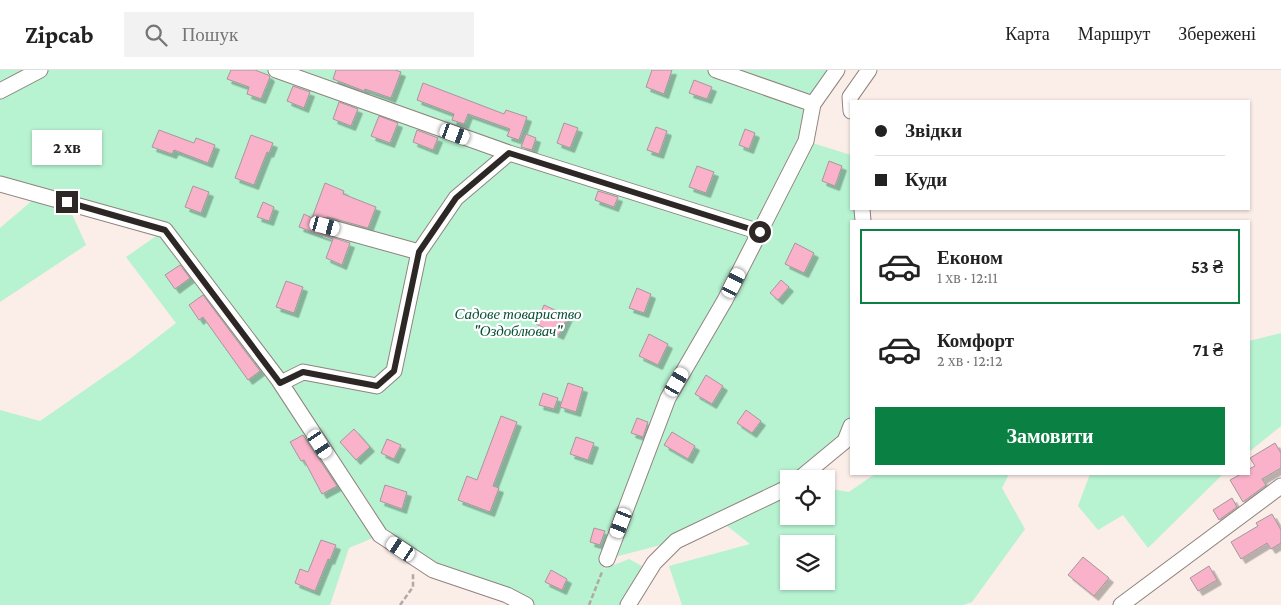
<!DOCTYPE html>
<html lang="uk">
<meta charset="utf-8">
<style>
:root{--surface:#fff;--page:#f2f2f2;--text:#222;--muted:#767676;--line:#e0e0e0;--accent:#0b8043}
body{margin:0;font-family:"Crimson Pro",serif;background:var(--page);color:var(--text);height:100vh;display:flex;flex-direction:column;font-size:19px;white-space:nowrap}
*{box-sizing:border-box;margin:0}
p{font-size:16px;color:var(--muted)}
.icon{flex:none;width:28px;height:28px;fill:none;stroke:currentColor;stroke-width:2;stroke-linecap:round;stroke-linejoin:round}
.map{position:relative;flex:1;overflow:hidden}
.panel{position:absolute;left:850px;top:150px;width:400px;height:255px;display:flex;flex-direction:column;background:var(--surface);border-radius:0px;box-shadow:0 1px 4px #0004}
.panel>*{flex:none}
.top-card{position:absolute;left:850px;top:30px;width:400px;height:110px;border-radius:0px;box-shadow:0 1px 4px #0004;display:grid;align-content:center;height:110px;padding:0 25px;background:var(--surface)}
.buttons{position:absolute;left:780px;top:400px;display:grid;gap:10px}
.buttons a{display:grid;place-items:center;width:55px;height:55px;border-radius:0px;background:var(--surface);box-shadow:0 1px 4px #0004;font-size:25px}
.end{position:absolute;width:22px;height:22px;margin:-11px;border:6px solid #2d2725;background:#fff;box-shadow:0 0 0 2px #fff}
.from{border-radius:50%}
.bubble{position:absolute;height:35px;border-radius:0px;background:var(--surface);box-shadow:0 1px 4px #0004;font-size:16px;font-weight:700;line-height:35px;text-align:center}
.car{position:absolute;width:15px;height:30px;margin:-15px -8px;border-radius:6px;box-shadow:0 0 4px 1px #0007;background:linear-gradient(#fff 24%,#345 0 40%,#fff 0 76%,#345 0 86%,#fff 0)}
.top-card b{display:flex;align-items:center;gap:18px;height:48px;font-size:19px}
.top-card b+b{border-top:1px solid var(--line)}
.top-card i{width:12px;height:12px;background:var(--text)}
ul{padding:9px 0 0;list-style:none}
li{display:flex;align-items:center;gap:15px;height:75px;margin:0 10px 8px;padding:0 15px;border:2px solid transparent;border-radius:0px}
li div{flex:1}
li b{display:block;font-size:19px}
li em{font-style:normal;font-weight:700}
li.active{border-color:var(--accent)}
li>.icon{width:45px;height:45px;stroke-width:1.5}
.button{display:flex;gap:10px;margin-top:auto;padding:10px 25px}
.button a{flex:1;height:58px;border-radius:0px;background:var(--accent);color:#fff;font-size:20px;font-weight:700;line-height:58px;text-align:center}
header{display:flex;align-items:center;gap:30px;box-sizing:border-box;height:70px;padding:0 25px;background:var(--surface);border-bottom:1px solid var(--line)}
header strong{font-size:24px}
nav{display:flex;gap:28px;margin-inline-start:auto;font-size:18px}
.search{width:350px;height:45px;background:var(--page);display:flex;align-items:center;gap:12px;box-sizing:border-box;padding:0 18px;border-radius:0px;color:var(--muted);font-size:19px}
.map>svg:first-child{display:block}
.green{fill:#b7f2d1;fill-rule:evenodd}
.building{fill:#f9b2ca;stroke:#a5979b;filter:url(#shadow)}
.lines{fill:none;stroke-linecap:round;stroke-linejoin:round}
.minor-casing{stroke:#90837e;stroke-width:17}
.path{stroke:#b3a8a4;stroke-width:2.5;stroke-dasharray:5 2.5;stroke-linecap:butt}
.minor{stroke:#fff;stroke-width:15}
.route{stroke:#2d2725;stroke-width:6}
.labels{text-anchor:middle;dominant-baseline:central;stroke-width:4.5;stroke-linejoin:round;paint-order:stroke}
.park-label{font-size:15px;font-style:italic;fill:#065034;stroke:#fff}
</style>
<header>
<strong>Zipcab</strong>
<div class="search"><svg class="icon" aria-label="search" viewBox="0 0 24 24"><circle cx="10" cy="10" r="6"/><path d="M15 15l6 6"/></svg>Пошук</div>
<nav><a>Карта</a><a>Маршрут</a><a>Збережені</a></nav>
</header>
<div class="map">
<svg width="1281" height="535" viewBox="0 0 1281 535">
<defs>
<filter id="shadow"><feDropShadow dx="4.5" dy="4.5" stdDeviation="0" flood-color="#0004"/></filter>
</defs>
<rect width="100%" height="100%" fill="#fbede8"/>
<!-- green -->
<path class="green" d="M0,0h837l-24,34 -7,37 45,14v54h11l1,12h-12v205l-52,53h-10v8l-113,54 -69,18 -3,10 25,-10 13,7 -20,39h-96l-93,-35 -53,-35 -31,13 -19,57h-330v-195l40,11 91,-63 45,-35 -50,-66 39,-27 -98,-27 19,42 -86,57v-74l40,-34 -40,-7z
M1281,263v93l-32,26v-111z
M875,404h134l-7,14 23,41 -53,73 -9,3h-281l-13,-39 81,-22 -24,-19 63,-30v21h37v-28l23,4zM789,474h37v37h-37z
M1090,404h133l-75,74 -25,-33 -25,15 -20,-24z"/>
<!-- building -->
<path class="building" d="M231,0h24l13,5 2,2 -9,22 -14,-5 2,-7 -22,-8z
M336,0h59l6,2 -10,26 -26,-9 -1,2 -31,-12z
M652,0h20l-8,24 -18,-7z
M694,10l18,7 -5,12 -18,-6z
M423,13l81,31 2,-4 21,7 -8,23 -12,-4 3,-7 -42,-15 -4,10 -12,-4 2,-6 -37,-14z
M293,16l17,6 -6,16 -17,-7z
M339,32l19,7 -7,17 -18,-7z
M379,46l19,7 -8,20 -19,-7z
M564,53l14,5 -8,20 -13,-5z
M656,57l11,4 -8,23 -12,-4z
M745,59l10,4 -6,16 -10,-4z
M159,60l35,13 2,-5 19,7 -7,18 -34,-13 -2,4 -20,-7z
M417,60l21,8 -5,12 -20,-8z
M526,64l10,4 -4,12 -11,-3z
M251,65l22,8 -4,10 -2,-1 -13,33 -19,-7z
M829,91l13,5 -7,20 -13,-5z
M697,96l17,6 -8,21 -17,-6z
M325,113l19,8 -1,3 33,13 -8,21 -40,-11 -10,3 -2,8 3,5 31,10 -8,22 -16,-7 7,-19 -34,-12 5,-13 8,4z
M193,116l16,6 -8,21 -16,-6z
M598,121l20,6 -4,10 -19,-7z
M263,132l11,5 -5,14 -12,-4z
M795,173l19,10 -10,20 -19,-9z
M180,195l10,13 -15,11 -10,-14z
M781,210l8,7 -11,13 -8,-7z
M286,211l17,6 -9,26 -18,-6z
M637,218l14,6 -7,19 -15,-5z
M203,225l57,76 -12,9 -45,-63 -4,3 -10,-15z
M544,235l24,11 -9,19 -23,-11z
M649,264l19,10 -10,21 -19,-9z
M706,305l17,11 -11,18 -17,-10z
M568,313l15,5 -7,24 -16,-5z
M543,323l15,5 -4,11 -15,-4z
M746,340l15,11 -9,12 -15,-10z
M501,346l16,6 -24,64 6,2 -9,24 -32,-12 9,-24 10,4z
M637,348l11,4 -5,15 -12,-4z
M354,359l16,18 -14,13 -16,-18z
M672,362l23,14 -7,13 -24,-14z
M303,365l34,51 -15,8 -18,-34 -3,1 -11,-19z
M576,367l18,6 -6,17 -18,-6z
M387,369l14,6 -7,14 -13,-6z
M1275,373l6,10v15l-19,11 4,6 -23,17 -13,-22 11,-6h8v-5l6,-3 -5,-8z
M385,415l22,7 -5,17 -22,-8z
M1232,428l5,9 -18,13 -6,-10z
M1272,444l9,16v13l-10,6 -4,-6 -26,16 -10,-17 27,-16 -2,-3z
M594,458l11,3 -5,14 -10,-3z
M321,470l15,5 -6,15 -2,-1 -13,32 -20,-8 5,-14 8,3z
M1083,487l26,21 -15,18 -26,-21z
M1209,496l8,14 -19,11 -8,-13z
M551,500l16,9 -5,11 -17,-8z"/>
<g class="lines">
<defs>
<path id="minor" d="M276,0l233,83 251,79
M716,0l97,34
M0,21l40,-21
M851,41l-1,-14 19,-27
M0,114l165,46 113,149 102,156 53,35 74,25 19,10
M862,139l1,12
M325,156l94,26
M281,313l22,-11 74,14 17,-15 25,-119 37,-54 53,-45
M799,409l46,-38 6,-15
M607,489l61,-161 57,-98 81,-159 7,-37 24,-34
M628,535l26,-42 22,-22 113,-54
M1121,535l160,-119"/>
</defs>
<!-- minor casing -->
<use href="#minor" class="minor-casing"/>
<!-- path -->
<path class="path" d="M400,535l13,-18v-14
M589,535l13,-33"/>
<!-- minor -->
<use href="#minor" class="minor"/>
</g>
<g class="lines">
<!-- route -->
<path class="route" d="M67,132l98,28 115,153 23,-11 74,14 17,-15 25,-119 37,-54 53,-45 251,79"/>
</g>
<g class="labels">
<!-- park labels -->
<g class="park-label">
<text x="518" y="244">Садове товариство<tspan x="518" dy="17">"Оздоблювач"</tspan></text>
</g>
</g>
</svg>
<div class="buttons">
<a><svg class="icon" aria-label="locate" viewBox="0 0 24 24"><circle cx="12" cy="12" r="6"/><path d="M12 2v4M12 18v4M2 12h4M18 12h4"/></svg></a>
<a><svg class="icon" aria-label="layers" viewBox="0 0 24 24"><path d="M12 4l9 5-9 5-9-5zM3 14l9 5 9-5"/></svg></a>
</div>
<i class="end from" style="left:760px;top:162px"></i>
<i class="end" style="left:67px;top:132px"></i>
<div class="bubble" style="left:32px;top:60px;width:70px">2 хв</div>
<i class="car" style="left:455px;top:64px;rotate:110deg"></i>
<i class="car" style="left:325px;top:156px;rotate:105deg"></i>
<i class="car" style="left:734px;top:213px;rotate:27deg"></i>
<i class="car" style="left:677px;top:312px;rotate:30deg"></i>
<i class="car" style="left:320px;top:374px;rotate:147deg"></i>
<i class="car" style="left:621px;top:453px;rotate:201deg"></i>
<i class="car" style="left:401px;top:479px;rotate:304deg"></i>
<div class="top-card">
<b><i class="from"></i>Звідки</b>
<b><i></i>Куди</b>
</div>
<section class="panel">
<ul>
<li class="active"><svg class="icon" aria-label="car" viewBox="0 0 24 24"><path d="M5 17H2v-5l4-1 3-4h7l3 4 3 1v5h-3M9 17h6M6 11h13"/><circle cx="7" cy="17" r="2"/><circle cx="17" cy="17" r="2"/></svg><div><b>Економ</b><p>1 хв · 12:11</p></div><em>53 ₴</em></li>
<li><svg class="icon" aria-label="car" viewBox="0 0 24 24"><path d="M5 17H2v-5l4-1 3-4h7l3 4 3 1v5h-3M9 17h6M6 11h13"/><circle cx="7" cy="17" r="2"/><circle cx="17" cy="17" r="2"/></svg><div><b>Комфорт</b><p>2 хв · 12:12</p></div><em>71 ₴</em></li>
</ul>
<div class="button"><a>Замовити</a></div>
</section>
</div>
